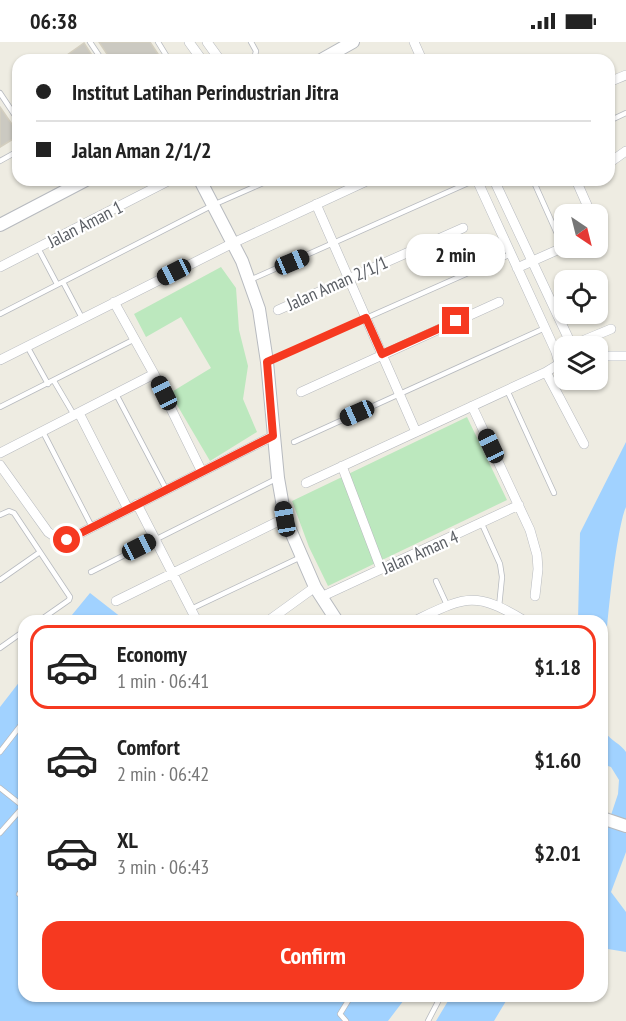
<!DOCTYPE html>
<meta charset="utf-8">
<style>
:root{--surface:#fff;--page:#f6f6f6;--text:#222;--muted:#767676;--line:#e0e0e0;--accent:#f63920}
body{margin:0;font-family:"PT Sans Narrow",sans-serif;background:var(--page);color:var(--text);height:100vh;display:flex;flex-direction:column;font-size:22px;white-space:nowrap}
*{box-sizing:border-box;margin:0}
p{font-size:20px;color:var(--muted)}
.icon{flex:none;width:33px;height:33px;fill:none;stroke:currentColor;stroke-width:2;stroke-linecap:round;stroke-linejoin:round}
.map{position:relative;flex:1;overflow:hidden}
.panel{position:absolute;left:18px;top:573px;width:590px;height:387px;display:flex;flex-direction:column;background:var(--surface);border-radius:18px;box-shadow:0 2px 4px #0004}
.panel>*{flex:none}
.banner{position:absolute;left:12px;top:12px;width:603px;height:132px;border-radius:18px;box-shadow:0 2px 4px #0004;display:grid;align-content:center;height:132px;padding:0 24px;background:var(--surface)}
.needle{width:39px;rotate:145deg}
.controls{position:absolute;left:554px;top:162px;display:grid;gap:12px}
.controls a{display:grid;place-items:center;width:54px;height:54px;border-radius:12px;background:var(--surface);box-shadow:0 2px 4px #0004;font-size:30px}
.end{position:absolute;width:27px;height:27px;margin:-14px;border:8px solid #f63920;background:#fff;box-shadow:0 0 0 3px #fff}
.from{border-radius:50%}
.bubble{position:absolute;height:42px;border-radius:18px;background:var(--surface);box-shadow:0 2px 4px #0004;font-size:20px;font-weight:800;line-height:42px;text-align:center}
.car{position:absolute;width:18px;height:36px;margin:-18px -9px;border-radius:8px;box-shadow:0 0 4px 2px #0007;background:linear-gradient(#222 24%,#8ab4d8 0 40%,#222 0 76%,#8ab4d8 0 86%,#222 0)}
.banner b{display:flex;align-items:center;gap:21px;height:57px;font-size:22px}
.banner b+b{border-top:2px solid var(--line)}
.banner i{width:15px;height:15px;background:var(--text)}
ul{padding:10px 0 0;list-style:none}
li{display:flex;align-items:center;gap:18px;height:84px;margin:0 12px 9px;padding:0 12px;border:3px solid transparent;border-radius:18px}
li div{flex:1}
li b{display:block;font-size:22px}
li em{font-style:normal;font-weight:800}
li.current{border-color:var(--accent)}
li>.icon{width:54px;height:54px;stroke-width:1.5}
.cta{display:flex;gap:12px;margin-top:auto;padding:12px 24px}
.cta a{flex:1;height:69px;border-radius:18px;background:var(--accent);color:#fff;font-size:24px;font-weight:800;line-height:69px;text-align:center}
.status{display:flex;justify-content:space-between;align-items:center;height:42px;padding:0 30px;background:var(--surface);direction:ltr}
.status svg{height:16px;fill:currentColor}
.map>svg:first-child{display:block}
.green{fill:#bce8be}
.water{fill:#a1d2ff}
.building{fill:#cbc9c1;stroke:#d3cebf;stroke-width:1.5}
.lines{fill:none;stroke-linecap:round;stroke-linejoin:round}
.service-casing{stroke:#b7babf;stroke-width:6}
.minor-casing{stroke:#b7babf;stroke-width:10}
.tertiary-casing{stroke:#b7babf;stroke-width:14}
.service{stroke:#fff;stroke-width:4.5}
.minor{stroke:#fff;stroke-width:9}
.tertiary{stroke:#fff;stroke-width:12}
.route{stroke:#f63920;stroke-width:8}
.labels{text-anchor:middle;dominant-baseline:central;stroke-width:4.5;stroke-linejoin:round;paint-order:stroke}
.street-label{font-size:18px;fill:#5a5e64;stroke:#fff}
</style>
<div class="status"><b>06:38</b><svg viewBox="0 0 49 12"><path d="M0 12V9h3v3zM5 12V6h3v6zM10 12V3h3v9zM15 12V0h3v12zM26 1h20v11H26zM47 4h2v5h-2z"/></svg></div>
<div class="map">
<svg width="626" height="979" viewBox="0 0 626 979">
<rect width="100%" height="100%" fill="#eeece2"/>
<!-- green -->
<path class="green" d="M221,225l15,21 3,42 9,36 -5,33 14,33 -47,29 -40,-68 41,-25 -30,-51 -35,20 -12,-23z
M467,375l40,83 -179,86 -19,-39 -17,-46z"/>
<!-- water -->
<path class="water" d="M626,400v65c-12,25 -30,202 -20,226 4,7 15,11 20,19v100l-15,40 15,20v40l-24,-4v-106l16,-48 1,-14 -8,-13 -9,-3v-143h-24l2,-88z
M90,551l36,28h-59z
M24,634v320h383l-19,25h-388v-314z
M451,954h58l-15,25h-58z"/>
<!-- building -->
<path class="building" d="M99,0h51l12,18h-51z
M84,1l11,17h-35z
M0,65l18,26v3l-18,11z"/>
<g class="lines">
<defs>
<path id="service" d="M90,0l12,18
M158,0l11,18
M251,0l5,9 -2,9
M0,51l18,27
M609,79l17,-8
M0,119l18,-10
M533,138l30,67
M38,206l19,36
M250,238l225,-100
M63,240l19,36
M597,241h2
M553,262l11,-5
M0,272l213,-109 57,-25
M27,304l21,38
M269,319l242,-107
M54,339l20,34
M507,348l47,103
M116,352l50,95
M0,365l135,-68
M43,390l49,95
M294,400l251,-114
M0,473l9,-4 5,2 56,84 -1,3 -30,21
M482,482l18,40 2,13 -3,30
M91,530l187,-94
M0,538l40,-28
M436,539l11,24
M191,567l110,-52
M0,606l24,-17
M0,710l24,-31
M0,746l24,19
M0,791l23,-26
M19,852l5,-7
M346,979l-6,-7 11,-18
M428,979l13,-25"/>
<path id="minor" d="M189,0l13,18
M207,0l13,18
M414,0l8,18
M609,40l17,-7
M609,121l17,-12
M494,138l78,166
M576,138l15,34
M316,162l100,228
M0,225l170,-87
M517,226l47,-21
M114,260l40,72 47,96
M278,268l185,-82
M570,304l41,-17
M597,314h29
M0,318l233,-117 136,-63
M546,330l38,72
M301,350l198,-90
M472,364l58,124 7,25 1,14 -3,27
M79,371l49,96
M0,411l154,-79
M0,423l48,67 12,8h7l206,-104
M342,424l39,103
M306,441l240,-111 13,-8 -3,-12 -79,-172
M137,462l60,117
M321,555l198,-92
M116,559l169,-83
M268,579l47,-34
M414,579c51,-24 60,-31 111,0"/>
<path id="tertiary" d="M321,18l32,-18
M200,138l42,81 17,48 8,53 11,116 7,40 30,69 22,34
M0,183l86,-45
M602,776l24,8"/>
</defs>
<!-- service casing -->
<use href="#service" class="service-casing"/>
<!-- minor casing -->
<use href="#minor" class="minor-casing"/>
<!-- tertiary casing -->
<use href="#tertiary" class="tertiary-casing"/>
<!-- service -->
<use href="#service" class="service"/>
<!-- minor -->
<use href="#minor" class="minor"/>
<!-- tertiary -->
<use href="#tertiary" class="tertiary"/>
</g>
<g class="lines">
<!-- route -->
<path class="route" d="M67,498l206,-104 -6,-74 99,-44 16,36 74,-33"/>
</g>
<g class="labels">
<!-- street labels -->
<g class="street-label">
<text transform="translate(85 182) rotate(-27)">Jalan Aman 1</text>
<text transform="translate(337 241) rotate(-24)">Jalan Aman 2/1/1</text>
<text transform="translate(420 510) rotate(-24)">Jalan Aman 4</text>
</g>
</g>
</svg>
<div class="controls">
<a><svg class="needle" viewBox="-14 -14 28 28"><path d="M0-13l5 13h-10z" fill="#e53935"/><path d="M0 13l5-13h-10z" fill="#767676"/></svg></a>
<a><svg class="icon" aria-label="locate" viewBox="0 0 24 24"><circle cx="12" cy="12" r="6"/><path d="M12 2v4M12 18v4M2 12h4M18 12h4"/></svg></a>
<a><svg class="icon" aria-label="layers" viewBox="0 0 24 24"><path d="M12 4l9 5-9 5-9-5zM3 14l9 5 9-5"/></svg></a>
</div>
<i class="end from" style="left:67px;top:498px"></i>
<i class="end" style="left:456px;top:279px"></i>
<div class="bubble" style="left:406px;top:192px;width:99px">2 min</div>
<i class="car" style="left:292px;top:220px;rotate:67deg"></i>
<i class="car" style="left:174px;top:230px;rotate:243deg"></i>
<i class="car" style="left:164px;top:351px;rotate:334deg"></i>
<i class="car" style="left:357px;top:371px;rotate:246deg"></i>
<i class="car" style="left:491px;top:404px;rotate:335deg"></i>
<i class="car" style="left:285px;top:477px;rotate:350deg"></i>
<i class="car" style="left:139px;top:505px;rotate:63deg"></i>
<div class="banner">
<b><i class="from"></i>Institut Latihan Perindustrian Jitra</b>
<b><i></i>Jalan Aman 2/1/2</b>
</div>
<section class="panel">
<ul>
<li class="current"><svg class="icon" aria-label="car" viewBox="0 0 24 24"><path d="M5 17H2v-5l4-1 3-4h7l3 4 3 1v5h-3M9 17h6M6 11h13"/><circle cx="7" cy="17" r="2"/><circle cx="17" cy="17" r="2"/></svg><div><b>Economy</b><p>1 min · 06:41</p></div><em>$1.18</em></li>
<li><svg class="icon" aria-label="car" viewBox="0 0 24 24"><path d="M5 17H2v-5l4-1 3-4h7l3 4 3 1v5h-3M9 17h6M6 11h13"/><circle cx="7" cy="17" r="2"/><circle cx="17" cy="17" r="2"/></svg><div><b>Comfort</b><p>2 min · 06:42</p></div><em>$1.60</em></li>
<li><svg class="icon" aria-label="car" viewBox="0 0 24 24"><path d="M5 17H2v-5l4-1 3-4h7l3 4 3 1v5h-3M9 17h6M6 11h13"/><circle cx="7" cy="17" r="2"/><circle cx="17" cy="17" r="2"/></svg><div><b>XL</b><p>3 min · 06:43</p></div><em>$2.01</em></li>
</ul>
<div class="cta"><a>Confirm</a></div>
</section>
</div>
